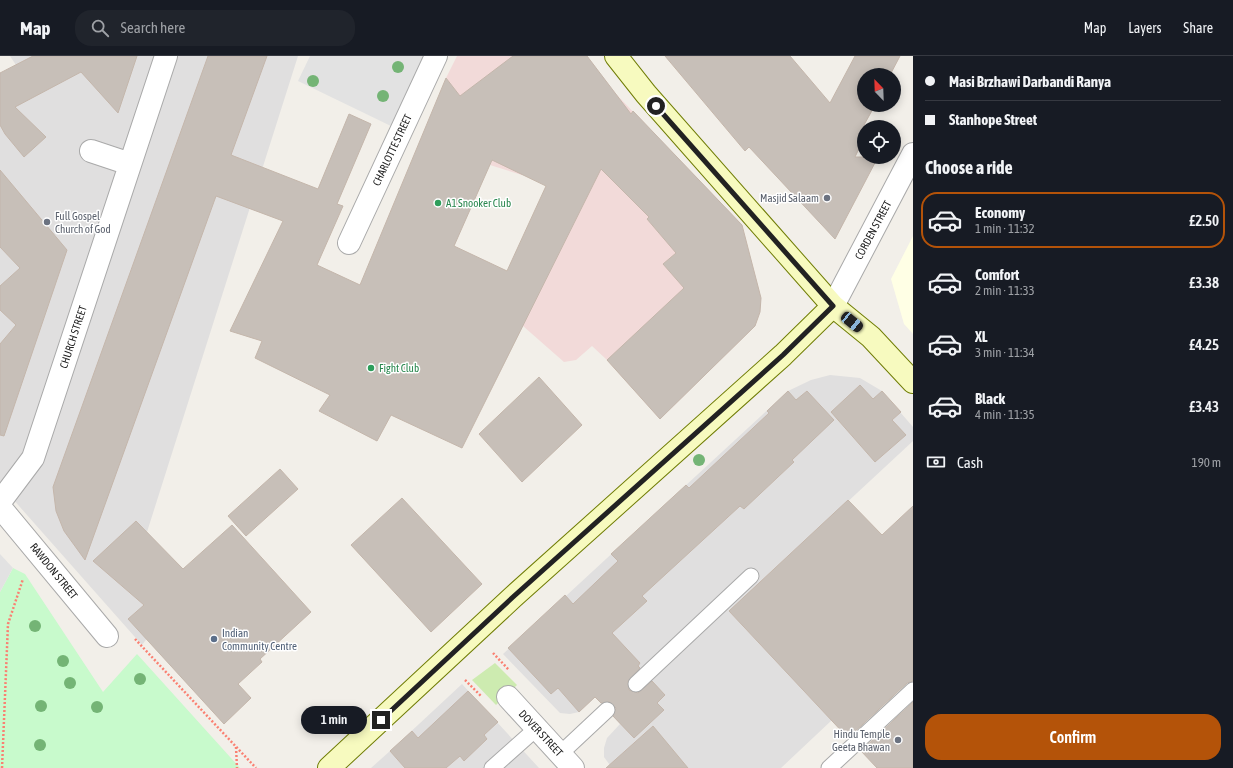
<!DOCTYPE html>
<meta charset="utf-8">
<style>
:root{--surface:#171b24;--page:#20242c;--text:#f1f3f6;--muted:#9ea1a6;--line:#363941;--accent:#b45309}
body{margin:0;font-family:"Asap Condensed",sans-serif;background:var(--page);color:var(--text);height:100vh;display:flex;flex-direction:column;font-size:15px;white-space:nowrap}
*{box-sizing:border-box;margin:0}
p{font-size:13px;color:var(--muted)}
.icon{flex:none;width:22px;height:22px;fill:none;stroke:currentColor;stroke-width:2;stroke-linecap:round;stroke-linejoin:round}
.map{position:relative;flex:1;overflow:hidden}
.drawer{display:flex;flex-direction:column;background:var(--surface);width:320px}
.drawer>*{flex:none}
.hud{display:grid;align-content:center;height:88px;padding:0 12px;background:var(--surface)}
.needle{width:26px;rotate:337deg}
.controls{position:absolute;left:857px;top:12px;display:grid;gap:8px}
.controls a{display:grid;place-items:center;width:44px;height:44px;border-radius:50%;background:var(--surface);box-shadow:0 2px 10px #0003;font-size:20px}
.end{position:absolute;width:18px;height:18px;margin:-9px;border:5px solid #222;background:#fff;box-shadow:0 0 0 2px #fff}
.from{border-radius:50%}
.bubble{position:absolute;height:28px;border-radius:14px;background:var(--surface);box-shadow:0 2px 10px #0003;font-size:13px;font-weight:600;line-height:28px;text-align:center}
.car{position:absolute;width:12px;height:24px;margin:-12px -6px;border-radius:5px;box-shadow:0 0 3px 1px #0007;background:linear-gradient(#222 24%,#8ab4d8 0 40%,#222 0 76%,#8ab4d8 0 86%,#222 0)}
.hud b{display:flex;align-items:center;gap:14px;height:38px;font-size:15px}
.hud b+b{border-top:1px solid var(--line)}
.hud i{width:10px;height:10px;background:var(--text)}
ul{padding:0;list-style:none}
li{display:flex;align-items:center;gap:12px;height:56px;margin:0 8px 6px;padding:0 4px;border:2px solid transparent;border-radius:16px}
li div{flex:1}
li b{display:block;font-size:15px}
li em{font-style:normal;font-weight:600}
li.active{border-color:var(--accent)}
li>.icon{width:36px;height:36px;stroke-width:1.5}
h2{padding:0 12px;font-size:18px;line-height:48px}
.pay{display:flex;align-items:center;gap:10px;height:44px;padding:0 12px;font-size:15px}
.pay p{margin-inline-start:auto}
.button{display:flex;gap:8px;margin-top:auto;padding:8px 12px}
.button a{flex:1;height:46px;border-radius:16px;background:var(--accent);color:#fff;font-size:16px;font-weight:600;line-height:46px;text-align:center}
header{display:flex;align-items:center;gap:24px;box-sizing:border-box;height:56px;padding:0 20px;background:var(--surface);border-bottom:1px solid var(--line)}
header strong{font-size:19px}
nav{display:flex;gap:22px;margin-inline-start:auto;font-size:14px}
.search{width:280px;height:36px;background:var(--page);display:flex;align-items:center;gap:10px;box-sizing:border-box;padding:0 14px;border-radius:16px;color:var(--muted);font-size:15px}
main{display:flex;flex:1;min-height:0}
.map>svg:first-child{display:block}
.residential{fill:#e0dfdf}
.commercial{fill:#f2dad9}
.education{fill:#ffffe5}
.grass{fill:#cdebb0}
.park{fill:#c8facc}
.parking{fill:#e2e2e2}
.building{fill:#c7bfb8;stroke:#c4b6ab;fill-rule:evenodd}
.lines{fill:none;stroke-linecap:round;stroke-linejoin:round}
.lane-casing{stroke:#a9a9a9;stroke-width:17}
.street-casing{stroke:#a9a9a9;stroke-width:24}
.secondary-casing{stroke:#707d05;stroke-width:24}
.path{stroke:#fa8072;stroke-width:2.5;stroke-dasharray:2 2;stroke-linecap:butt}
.lane{stroke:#fff;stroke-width:15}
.street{stroke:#fff;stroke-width:22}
.secondary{stroke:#f7fabf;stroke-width:22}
.tree{fill:#74b475}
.route{stroke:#222;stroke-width:5}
.worship-dot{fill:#6b7280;stroke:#fff;stroke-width:1.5}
.leisure-dot{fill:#2e9e5b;stroke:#fff;stroke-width:1.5}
.service-dot{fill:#5c6f8a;stroke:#fff;stroke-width:1.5}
.labels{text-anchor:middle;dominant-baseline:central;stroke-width:3;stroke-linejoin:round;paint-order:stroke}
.street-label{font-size:11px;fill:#222;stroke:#fff}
.worship-label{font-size:11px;fill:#5b616d;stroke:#fff;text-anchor:end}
.leisure-label{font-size:11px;fill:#27864d;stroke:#fff;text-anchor:start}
.service-label{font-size:11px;fill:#4e5e75;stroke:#fff;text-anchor:start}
</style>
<header>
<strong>Map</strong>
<div class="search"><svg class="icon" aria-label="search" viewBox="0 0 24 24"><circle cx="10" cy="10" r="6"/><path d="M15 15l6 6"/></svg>Search here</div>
<nav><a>Map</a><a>Layers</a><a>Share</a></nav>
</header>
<main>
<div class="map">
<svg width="913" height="712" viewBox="0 0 913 712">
<rect width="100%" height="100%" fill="#f2efe9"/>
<!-- residential -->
<path class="residential" d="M10,0h288l-151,476 44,48 -49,65 -138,-156 -4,1v-412l18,-10z
M830,319l30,3 22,13 31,36v14l-183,170 102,109 -51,48h-169l-8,-11v-9l3,-10 13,-14 -25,-27 -16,15 -9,2 -10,-1 -57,-59 285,-263 23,-11z
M462,628l77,84h-168l19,-17z"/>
<!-- commercial -->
<path class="commercial" d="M457,0h130l29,38 126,131 19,73 -1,14 -5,14 -95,93 -53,-59 -15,-14 -16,14 -12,2 -41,-36 80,-163 -54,-9 -27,21 -32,-10 8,-19 -52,-68z"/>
<!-- education -->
<path class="education" d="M913,180v98l-9,-10 -13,-45z"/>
<!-- grass -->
<path class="grass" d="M495,607l22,22 -21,20 -24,-25z"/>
<!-- park -->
<path class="park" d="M13,512l12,6 78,118 34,-38 103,114h-240v-176z"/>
<!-- parking -->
<path class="parking" d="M310,0h117l-34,71 -95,-46z
M0,498l13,14 -13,24z"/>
<!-- building -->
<path class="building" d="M33,0h104l-19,57 -37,-41 -66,35 31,30 -22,20 -19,-23 -5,-9v-52z
M208,0h59l-36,99 87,34 31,-75 22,10 -34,80 6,2 -26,59 43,20 86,-207 14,18 53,-40h74l44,58 2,-3 109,114 19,73 -1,14 -5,14 -95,93 -53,-59 77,-72 -21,-24 13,-11 -29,-34 2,-2 -48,-48 -139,279 -71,-33 -14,26 -58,-30 11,-16 -75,-37 7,-17 -32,-10 53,-110 -67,-25 -131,364 -21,-29 -8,-20 -3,-24zM492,104l54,26 -39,85 -53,-25z
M665,0h125l40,47 25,-47h45l-10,19h-26v30h11l-11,20 5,2h-5v11l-9,19h23l-43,82 -86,-92 -4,4z
M0,114l67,80 -63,186 -4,-1v-91l16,-19 -16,-15v-24l20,-18 -20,-21z
M539,321l43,48 -60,57 -43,-48z
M860,329l13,14 9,-8 19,21 -9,8 14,15 -31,27 -44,-50z
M788,335l8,9 11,-9 27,29 -42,40 2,2 -50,47 -4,-3 -98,90 5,5 -35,32 28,30 -2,3 2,2 -12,13 1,9 9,3 14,-12 13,14 -8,8 7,7 -30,28 -21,-22 3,-8 -6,-6 -9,1 -6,-6 -16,15 -21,-24 -7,6 -43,-46 57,-53 8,9 45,-43 -7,-7 75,-69 3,3 80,-75 -2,-2z
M280,413l18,20 -52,47 -18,-20z
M402,442l80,86 -51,48 -80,-87z
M848,444l34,35 31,-29v175l-6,2 -59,55 -119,-127z
M136,465l47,48 49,-44 79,87 -51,47 2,3 -24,22 13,14 -27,26 -96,-105 16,-14 -51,-44z
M468,635l30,31 -14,13 3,4 -23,22 -4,-5 -14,12h-41l-15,-17 22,-20 6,7z
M913,646v66h-36l-16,-17z
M653,670l35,42h-82z"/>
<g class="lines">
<defs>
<path id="lane" d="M636,628l115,-108
M560,698l47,-44
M492,712l45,-40
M829,712l84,-78"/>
<path id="street" d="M91,95l39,13
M349,187l87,-187
M833,250l80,-152
M0,446l33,-44 133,-402
M0,451l107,129
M508,641l65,71"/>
<path id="secondary" d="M616,0l30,38 187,212 38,31 42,45
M329,712l184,-171 270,-242 50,-49"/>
</defs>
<!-- lane casing -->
<use href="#lane" class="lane-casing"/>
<!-- street casing -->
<use href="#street" class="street-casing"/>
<!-- secondary casing -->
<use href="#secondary" class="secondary-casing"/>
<!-- path -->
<path class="path" d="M135,583l121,129
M493,597l16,17
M465,624l16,16
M236,691l1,21
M2,712l6,-144 15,-45"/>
<!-- lane -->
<use href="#lane" class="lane"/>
<!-- street -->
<use href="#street" class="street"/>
<!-- secondary -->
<use href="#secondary" class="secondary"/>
</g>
<!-- trees -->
<g class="tree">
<circle cx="398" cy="11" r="6"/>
<circle cx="313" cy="25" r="6"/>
<circle cx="383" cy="40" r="6"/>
<circle cx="699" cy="404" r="6"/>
<circle cx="35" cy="570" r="6"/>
<circle cx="63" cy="605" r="6"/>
<circle cx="140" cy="623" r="6"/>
<circle cx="70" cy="627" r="6"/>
<circle cx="41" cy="650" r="6"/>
<circle cx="97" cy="651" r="6"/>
<circle cx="40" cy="689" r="6"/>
</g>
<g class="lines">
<!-- route -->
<path class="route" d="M381,664l132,-123 270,-242 50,-49 -177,-200"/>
</g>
<!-- markers -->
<g class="worship-dot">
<circle cx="827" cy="142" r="4"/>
<circle cx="47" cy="166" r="4"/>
<circle cx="898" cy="684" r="4"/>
</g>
<g class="leisure-dot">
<circle cx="438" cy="147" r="4"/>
<circle cx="371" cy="312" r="4"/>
</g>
<circle class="service-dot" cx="214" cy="583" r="4"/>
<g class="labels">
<!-- street labels -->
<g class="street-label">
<text transform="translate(392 94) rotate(-65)">CHARLOTTE STREET</text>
<text transform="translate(873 174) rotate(-62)">CORDEN STREET</text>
<text transform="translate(73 281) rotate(-72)">CHURCH STREET</text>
<text transform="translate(54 515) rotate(51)">RAWDON STREET</text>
<text transform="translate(541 677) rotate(47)">DOVER STREET</text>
</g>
<!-- worship labels -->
<g class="worship-label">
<text x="819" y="142">Masjid Salaam</text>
<text x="55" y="160" text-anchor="start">Full Gospel<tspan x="55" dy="13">Church of God</tspan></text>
<text x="890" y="678">Hindu Temple<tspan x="890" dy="13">Geeta Bhawan</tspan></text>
</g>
<!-- leisure labels -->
<g class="leisure-label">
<text x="446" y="147">A1 Snooker Club</text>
<text x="379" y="312">Fight Club</text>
</g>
<!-- service labels -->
<g class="service-label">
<text x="222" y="577">Indian<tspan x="222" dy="13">Community Centre</tspan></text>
</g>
</g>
</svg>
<div class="controls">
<a><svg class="needle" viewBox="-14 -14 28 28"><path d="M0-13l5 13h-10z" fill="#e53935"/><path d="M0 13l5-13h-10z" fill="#9ea1a6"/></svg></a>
<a><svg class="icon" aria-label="locate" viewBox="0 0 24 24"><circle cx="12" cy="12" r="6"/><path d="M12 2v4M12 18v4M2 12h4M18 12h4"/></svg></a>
</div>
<i class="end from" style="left:656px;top:50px"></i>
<i class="end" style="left:381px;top:664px"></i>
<div class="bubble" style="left:301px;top:650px;width:66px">1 min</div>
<i class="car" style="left:852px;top:266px;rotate:129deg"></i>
</div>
<section class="drawer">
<div class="hud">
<b><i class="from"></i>Masi Brzhawi Darbandi Ranya</b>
<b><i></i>Stanhope Street</b>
</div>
<h2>Choose a ride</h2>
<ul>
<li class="active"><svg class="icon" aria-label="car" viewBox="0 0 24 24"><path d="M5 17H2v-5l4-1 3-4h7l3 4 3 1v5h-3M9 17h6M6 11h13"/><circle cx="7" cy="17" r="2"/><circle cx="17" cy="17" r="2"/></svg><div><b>Economy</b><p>1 min · 11:32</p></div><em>£2.50</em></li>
<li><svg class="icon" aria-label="car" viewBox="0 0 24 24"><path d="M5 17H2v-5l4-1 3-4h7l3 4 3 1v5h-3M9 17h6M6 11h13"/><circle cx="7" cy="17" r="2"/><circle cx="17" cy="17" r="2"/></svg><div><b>Comfort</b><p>2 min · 11:33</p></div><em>£3.38</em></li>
<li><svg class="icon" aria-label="car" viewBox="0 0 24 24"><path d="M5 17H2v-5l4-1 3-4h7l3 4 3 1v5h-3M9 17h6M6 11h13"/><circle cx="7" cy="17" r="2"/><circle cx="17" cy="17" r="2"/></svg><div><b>XL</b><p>3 min · 11:34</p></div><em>£4.25</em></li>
<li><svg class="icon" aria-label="car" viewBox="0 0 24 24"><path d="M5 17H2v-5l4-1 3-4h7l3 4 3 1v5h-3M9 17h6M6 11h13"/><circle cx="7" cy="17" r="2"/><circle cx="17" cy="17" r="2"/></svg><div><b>Black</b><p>4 min · 11:35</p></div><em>£3.43</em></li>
</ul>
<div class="pay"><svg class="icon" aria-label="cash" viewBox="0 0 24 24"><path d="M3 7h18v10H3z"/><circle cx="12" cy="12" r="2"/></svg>Cash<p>190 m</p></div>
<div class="button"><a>Confirm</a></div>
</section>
</main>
